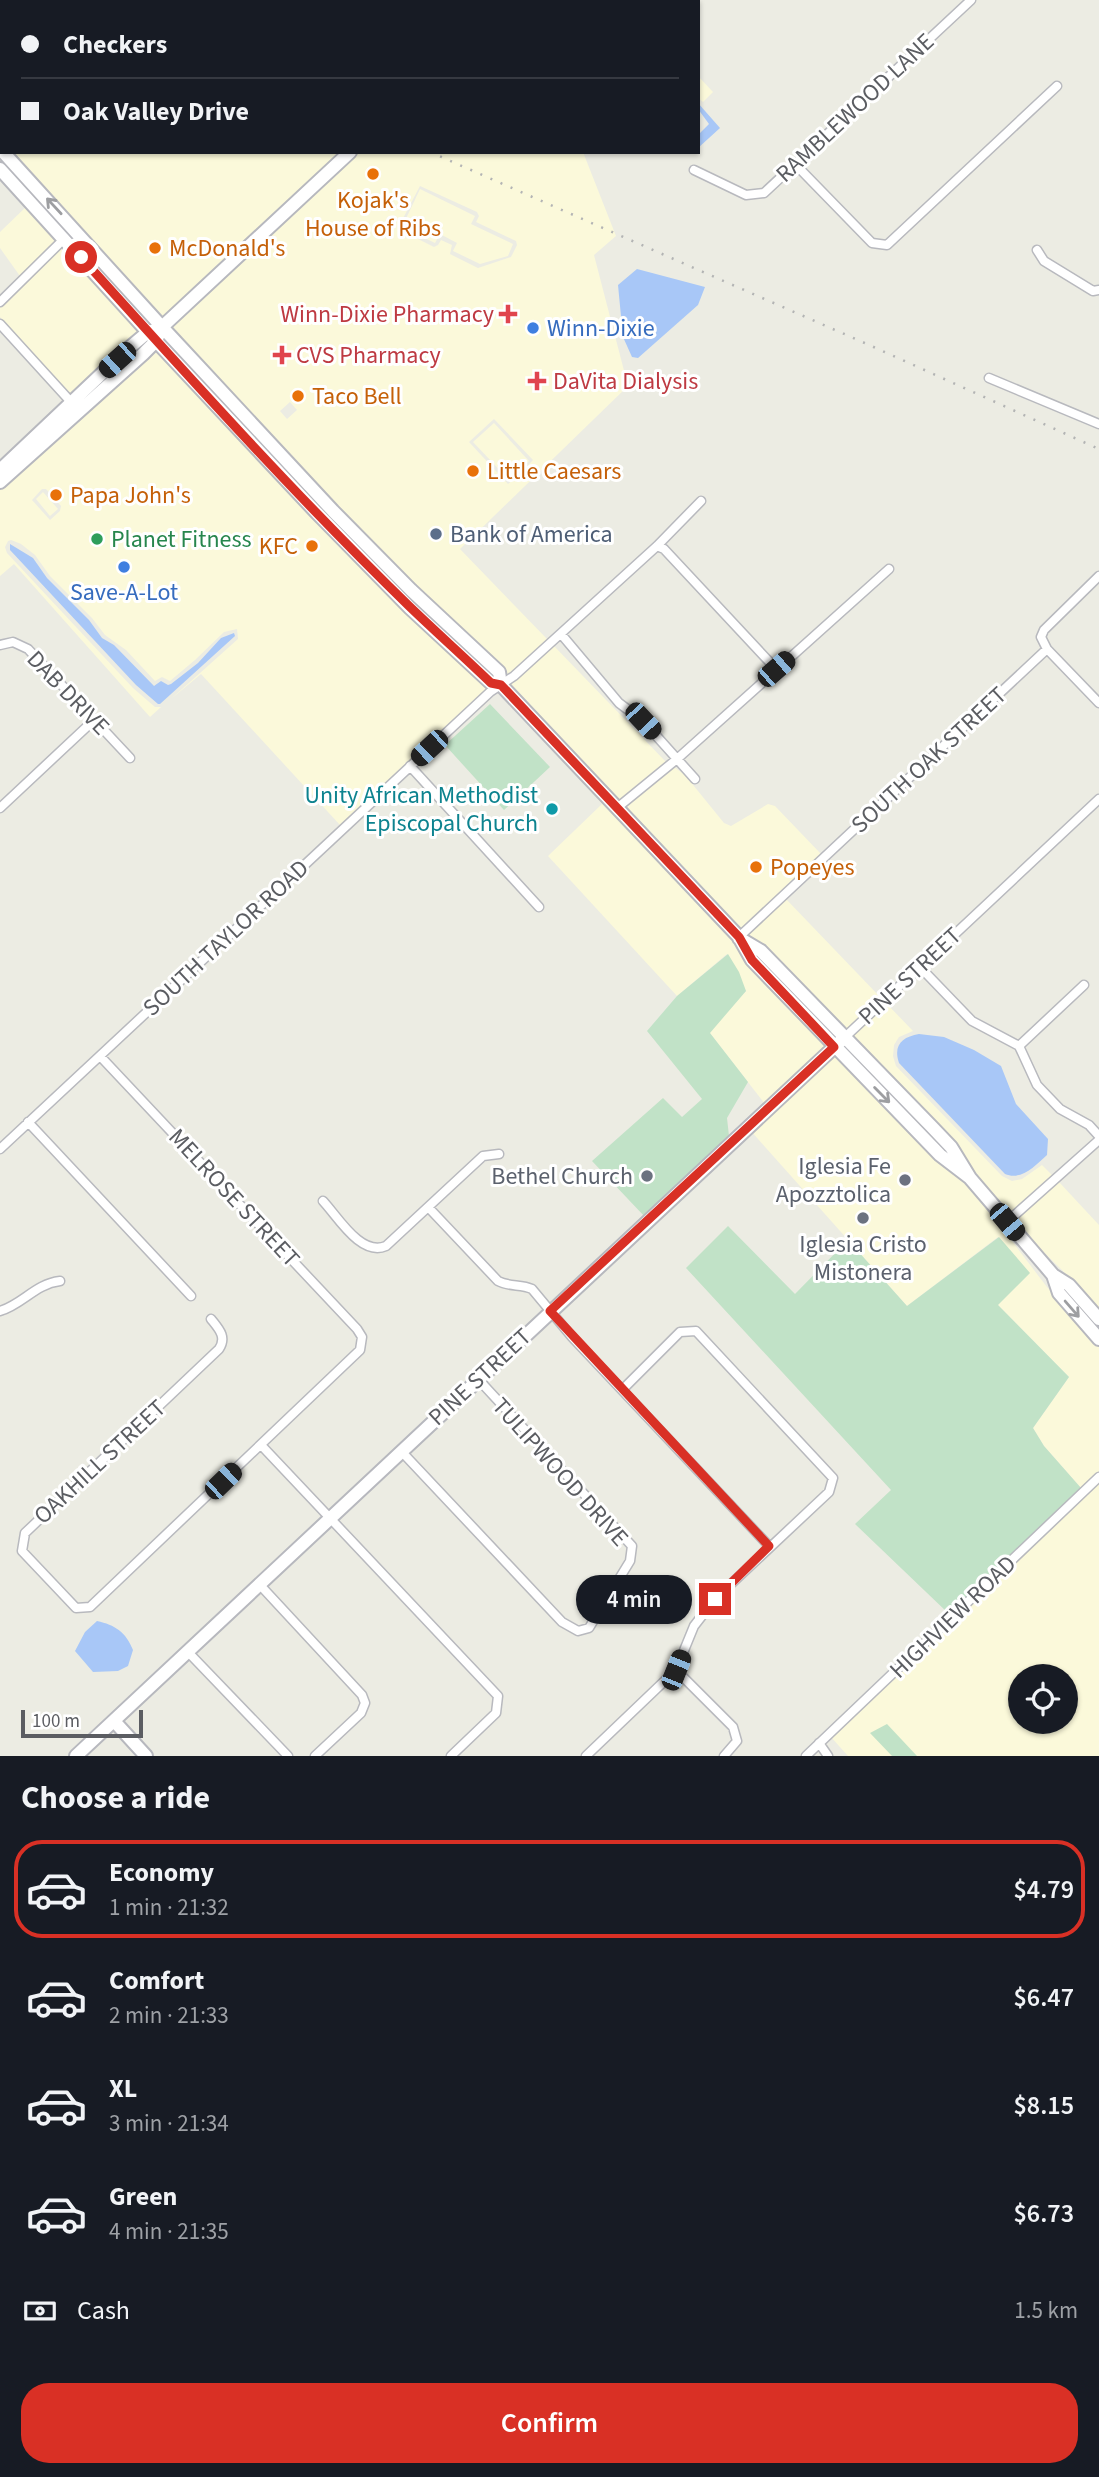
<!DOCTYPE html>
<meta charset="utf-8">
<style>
:root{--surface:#171b24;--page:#242831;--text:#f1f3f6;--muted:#9ea1a6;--line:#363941;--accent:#d93025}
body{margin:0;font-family:"Source Sans 3",sans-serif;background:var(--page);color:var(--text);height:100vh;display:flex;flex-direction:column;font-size:26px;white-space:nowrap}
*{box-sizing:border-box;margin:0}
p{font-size:23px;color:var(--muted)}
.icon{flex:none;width:38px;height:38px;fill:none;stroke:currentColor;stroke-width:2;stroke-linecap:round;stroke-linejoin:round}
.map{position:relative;height:1756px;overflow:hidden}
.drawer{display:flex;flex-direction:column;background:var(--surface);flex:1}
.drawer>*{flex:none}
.guide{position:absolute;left:0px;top:0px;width:700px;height:154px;box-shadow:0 2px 5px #0004;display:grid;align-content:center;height:154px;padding:0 21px;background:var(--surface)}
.buttons{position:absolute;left:1008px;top:1664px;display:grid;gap:14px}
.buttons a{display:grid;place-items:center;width:70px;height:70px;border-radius:50%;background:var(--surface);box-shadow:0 2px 5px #0004;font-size:35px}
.scale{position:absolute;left:21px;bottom:18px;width:122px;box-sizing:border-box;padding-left:7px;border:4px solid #5b5d62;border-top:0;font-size:19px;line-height:24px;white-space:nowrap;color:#5b5d62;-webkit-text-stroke:5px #fff;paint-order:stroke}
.end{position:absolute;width:32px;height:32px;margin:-16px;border:9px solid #d93025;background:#fff;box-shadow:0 0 0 4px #fff}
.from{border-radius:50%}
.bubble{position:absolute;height:49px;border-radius:24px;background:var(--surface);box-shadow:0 2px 5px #0004;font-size:23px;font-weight:600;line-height:49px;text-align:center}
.car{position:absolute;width:21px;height:42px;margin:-21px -10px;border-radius:9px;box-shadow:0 0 5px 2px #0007;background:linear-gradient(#222 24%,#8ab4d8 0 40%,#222 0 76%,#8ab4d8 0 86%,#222 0)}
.guide b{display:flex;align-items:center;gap:24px;height:66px;font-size:26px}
.guide b+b{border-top:2px solid var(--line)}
.guide i{width:18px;height:18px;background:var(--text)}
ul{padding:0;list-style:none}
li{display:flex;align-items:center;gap:21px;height:98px;margin:0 14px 10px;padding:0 7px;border:4px solid transparent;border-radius:28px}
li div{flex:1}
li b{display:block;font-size:26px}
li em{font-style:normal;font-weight:600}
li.current{border-color:var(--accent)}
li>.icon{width:63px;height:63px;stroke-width:1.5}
h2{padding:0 21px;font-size:32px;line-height:84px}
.pay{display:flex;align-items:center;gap:18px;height:77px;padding:0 21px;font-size:26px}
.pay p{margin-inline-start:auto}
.button{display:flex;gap:14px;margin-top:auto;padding:14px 21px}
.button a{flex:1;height:80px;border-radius:28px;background:var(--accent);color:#fff;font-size:28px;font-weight:600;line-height:80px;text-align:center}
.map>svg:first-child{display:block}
.commercial{fill:#fbf9da;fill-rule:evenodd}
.green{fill:#c1e2c7}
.water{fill:#a8c7f7}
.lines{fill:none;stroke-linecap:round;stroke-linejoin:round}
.street-casing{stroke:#b8b9be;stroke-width:11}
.secondary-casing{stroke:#b7b8be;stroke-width:16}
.street{stroke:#fff;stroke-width:8}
.secondary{stroke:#fff;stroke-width:12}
.rail{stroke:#b3b4b4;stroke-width:2.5;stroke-dasharray:2 9;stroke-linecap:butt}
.oneway{stroke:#9d9ea1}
.route{stroke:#d93025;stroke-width:9}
.food-dot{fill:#e8710a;stroke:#fff;stroke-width:2.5}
.health-dot{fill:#e0444e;stroke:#fff;stroke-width:2.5}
.shop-dot{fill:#3f7fe0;stroke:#fff;stroke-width:2.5}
.service-dot{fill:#5c6f8a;stroke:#fff;stroke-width:2.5}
.leisure-dot{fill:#2e9e5b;stroke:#fff;stroke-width:2.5}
.culture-dot{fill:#0f9aa8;stroke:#fff;stroke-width:2.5}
.worship-dot{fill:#6b7280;stroke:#fff;stroke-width:2.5}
.labels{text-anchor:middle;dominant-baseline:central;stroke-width:6;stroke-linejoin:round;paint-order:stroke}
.street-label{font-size:24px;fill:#5b5d62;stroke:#fff}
.food-label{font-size:24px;fill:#c56008;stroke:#fff;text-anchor:start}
.health-label{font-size:24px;fill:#be3a42;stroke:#fff;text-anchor:start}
.shop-label{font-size:24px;fill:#366cbe;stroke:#fff;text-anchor:start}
.service-label{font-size:24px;fill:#4e5e75;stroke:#fff;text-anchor:start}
.leisure-label{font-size:24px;fill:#27864d;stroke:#fff;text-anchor:start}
.culture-label{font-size:24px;fill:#0d838f;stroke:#fff;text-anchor:end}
.worship-label{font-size:24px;fill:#5b616d;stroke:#fff;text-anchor:end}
</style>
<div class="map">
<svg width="1099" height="1756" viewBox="0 0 1099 1756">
<rect width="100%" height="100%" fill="#ecece3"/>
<!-- commercial -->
<path class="commercial" d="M2,0l100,1 -100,1v142l-2,-142z
M277,0h128l2,2h-132z
M516,0h112l1,2h-115z
M698,76l15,16 -10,10 -5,-4z
M10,152h334l-182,169z
M356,152h227l33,84 -22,19 34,131 -168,163 88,91 -43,38 -150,-151 -187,-200zM420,186l57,26 2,4 -3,6 40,19 1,4 -6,12 -33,11 -28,-14 2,-9 -11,-5 -3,5 -4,2 -34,-17 -1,-4zM290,402l7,8 -10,9 -7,-8zM494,419l39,41 -10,11 -15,13 -39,-42z
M0,156l154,169 -5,2 -78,-89 -71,-76z
M420,189l55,27 -4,8 42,20 -5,12 -28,8 -27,-13 4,-8 -17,-9 -5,9 -33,-16z
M28,205l31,33 -39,38 -20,-28v-16z
M64,245l77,87 -69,63 -72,-78v-9z
M163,335l331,340 1,4 -82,-75 -68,-69 -184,-195z
M155,347l334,340 -149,138 -139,-151 -30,25 67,-60 -1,-10 -13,3 -29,28 -25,21 -8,-4 -7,4 -29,-31 -21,-15 -13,-17 -42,-42 -15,-21 -14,-11 -10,-4 -3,1 -3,6 2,6 41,44 85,91 22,19h6l-11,10 -136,-153 -14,12v-88l61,-52zM42,489h4l15,17 -1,5 -10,9 -18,-20z
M494,423l35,38 -20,19 -36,-38z
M43,492l15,17 -8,7 -14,-17z
M554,646l112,116 -48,40 -110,-117z
M500,691l233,247 15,26 79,83 -62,57 -56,-72 37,-41 -19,-37 -50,42 -129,-140 54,-52z
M674,767l11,8 39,48 7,3 37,-22 7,2 46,48 -81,77 -116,-123z
M786,899l95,99 -37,34 -98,-96z
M887,1004l26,27 -14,6 -5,8 -1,11 3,10 106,110 10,5 10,-2 20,-14 11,11 -45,39 -158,-177z
M833,1053l133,128 81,106 52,59v125l-18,17 -37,-42 -11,-18 36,-51 -71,-72v-68l-91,69 -157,-176z
M1059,1182l40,43v87l-36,-41 -50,-49z
M1099,1483v273h-251l-17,-19zM1020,1676h46v46h-46z"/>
<!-- green -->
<path class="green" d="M490,704l60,63 -46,43 -59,-65z
M728,954l11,18 7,19 -36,42 38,49 -21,36 2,18 -84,81 -53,-56 71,-63 19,19 20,-18 -55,-68 30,-35z
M728,1226l67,68 53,-54 59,66 92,-69 31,36 -32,32 71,72 -36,51 11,18 37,42 -132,126 -94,-90 36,-34 -205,-222z
M887,1724l30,32h-25l-22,-23z"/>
<!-- water -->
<path class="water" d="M698,103l22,25 -22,20v-13l11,-11 -11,-15z
M637,269l68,18 -7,18 -60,53 -6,-1 -9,-20 -5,-52z
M10,544l23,14 14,20 42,42 13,18 12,7 40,41 7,-5 7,4 3,-1 27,-21 23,-25 13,-5 1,3 -75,68h-2l-22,-19 -126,-135z
M919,1034l25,3 30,13 27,16 15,38 32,35 -1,16c-12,11 -26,26 -42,19l-106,-111c-6,-18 3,-26 20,-29z
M97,1621c18,4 29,11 36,29l-5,16 -10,5 -25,1 -18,-21 10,-19z"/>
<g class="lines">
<defs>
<path id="street" d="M412,0l1,2
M636,0l2,2
M796,165l76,78 15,2 170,-159
M694,170l52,25 18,-2 207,-193
M1037,250l7,11 49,30 6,-1
M0,302l65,-64
M0,324l71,78
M989,378l110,46
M657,546l7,3 112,120
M1099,576l-55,54 -3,7 6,12 52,54
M561,634l58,69 24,18 52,58
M0,645l13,-3 15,7 102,109
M410,766l129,141
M0,808l94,-88
M617,808l60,-49 212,-190
M739,937l308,-288
M920,967l52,54 47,25 18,39 23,24 29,16 10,11
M844,1038l255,-239
M1019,1046l65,-61
M100,1056l257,273 5,8 -2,13 -270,257 -14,1 -54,-57 3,-18 194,-184c8,-12 0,-20 -8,-30
M28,1122l163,174
M0,1149l490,-457 24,-16 143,-130 44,-45
M323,1201c15,16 38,56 63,45l97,-90 16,-2
M428,1207l70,74c11,6 23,3 34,8l40,48 197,209
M1007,1222l92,-82
M0,1311c23,-7 35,-27 60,-30
M261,1445l237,251 -2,17 -45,43
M401,1451l161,171 16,9 11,-3 41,-67 2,-15 -154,-167
M260,1585l102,110 3,8 -4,10 -46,43
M188,1652l100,104
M676,1670l57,57 4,14 -13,15
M819,1743l9,13
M586,1756l90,-86 18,-44 21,-27 114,-107 4,-14 -137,-147 -16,1 -58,58
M806,1756l293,-279"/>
<path id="secondary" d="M508,2l2,-2
M3,152l159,175 171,184 78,79 88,82 2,13 238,252 13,23 188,195 30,23
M0,169l156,172 161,172 93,95 81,75 10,2
M0,470l129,-122 19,-16 7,-2
M0,482l143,-128 13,-13 6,-14 188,-175
M739,938l22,13 171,176 19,20 19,31 83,97 16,10 30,34
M1053,1275l6,18 40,46
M114,1721l32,35
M76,1756l768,-718"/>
</defs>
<!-- street casing -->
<use href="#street" class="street-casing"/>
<!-- secondary casing -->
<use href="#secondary" class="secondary-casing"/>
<!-- street -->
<use href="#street" class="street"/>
<!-- secondary -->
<use href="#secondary" class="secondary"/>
<!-- rail -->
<path class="rail" d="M87,0l4,2
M430,152l437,192 232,105"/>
</g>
<!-- one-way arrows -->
<defs><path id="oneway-shaft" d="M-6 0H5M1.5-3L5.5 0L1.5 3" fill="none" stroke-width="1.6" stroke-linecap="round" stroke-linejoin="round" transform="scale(1.75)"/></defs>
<g class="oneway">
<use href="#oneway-shaft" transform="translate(54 206) rotate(-133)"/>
<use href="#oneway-shaft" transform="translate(882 1095) rotate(45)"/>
<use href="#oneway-shaft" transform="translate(1072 1309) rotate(49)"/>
</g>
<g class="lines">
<!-- route -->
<path class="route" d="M81,257c107,119 214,238 328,349 27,26 55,51 82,77l10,2 238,252 13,23 82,87 -284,264 219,235 -54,53"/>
</g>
<!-- markers -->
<g class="food-dot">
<circle cx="373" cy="174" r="7"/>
<circle cx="155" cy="248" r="7"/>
<circle cx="298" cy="396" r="7"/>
<circle cx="473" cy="471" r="7"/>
<circle cx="56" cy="495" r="7"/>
<circle cx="312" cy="546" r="7"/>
<circle cx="756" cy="867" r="7"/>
</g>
<g class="health-dot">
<path d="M504.5 303.5h7v7h7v7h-7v7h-7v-7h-7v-7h7z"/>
<path d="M278.5 344.5h7v7h7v7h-7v7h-7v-7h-7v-7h7z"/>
<path d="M533.5 370.5h7v7h7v7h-7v7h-7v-7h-7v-7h7z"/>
</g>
<g class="shop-dot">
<circle cx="533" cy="328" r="7"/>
<circle cx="124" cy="567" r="7"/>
</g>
<circle class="service-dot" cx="436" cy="534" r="7"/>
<circle class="leisure-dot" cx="97" cy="539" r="7"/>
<circle class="culture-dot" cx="552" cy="809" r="7"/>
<g class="worship-dot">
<circle cx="647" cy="1176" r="7"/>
<circle cx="905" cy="1180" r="7"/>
<circle cx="863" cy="1218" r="7"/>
</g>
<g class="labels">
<!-- street labels -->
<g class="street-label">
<text transform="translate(855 108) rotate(-43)">RAMBLEWOOD LANE</text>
<text transform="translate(68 693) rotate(46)">DAB DRIVE</text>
<text transform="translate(929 760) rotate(-43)">SOUTH OAK STREET</text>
<text transform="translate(226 938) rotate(-43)">SOUTH TAYLOR ROAD</text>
<text transform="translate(910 976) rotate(-43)">PINE STREET</text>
<text transform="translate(234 1198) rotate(47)">MELROSE STREET</text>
<text transform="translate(480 1377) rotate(-43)">PINE STREET</text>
<text transform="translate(100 1462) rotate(-43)">OAKHILL STREET</text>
<text transform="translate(560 1472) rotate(48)">TULIPWOOD DRIVE</text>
<text transform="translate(953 1617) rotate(-44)">HIGHVIEW ROAD</text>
</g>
<!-- food labels -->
<g class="food-label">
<text x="373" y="200" text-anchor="middle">Kojak's<tspan x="373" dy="28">House of Ribs</tspan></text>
<text x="169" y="248">McDonald's</text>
<text x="312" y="396">Taco Bell</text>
<text x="487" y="471">Little Caesars</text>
<text x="70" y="495">Papa John's</text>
<text x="298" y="546" text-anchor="end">KFC</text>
<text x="770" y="867">Popeyes</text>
</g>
<!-- health labels -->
<g class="health-label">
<text x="494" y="314" text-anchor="end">Winn-Dixie Pharmacy</text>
<text x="296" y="355">CVS Pharmacy</text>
<text x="553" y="381">DaVita Dialysis</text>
</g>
<!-- shop labels -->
<g class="shop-label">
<text x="547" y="328">Winn-Dixie</text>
<text x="124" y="592" text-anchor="middle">Save-A-Lot</text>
</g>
<!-- service labels -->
<g class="service-label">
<text x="450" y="534">Bank of America</text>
</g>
<!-- leisure labels -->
<g class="leisure-label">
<text x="111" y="539">Planet Fitness</text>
</g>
<!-- culture labels -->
<g class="culture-label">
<text x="538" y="795">Unity African Methodist<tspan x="538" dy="28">Episcopal Church</tspan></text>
</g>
<!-- worship labels -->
<g class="worship-label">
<text x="891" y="1166">Iglesia Fe<tspan x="891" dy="28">Apozztolica</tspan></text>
<text x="633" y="1176">Bethel Church</text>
<text x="863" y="1244" text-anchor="middle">Iglesia Cristo<tspan x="863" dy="28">Mistonera</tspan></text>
</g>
</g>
</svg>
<div class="buttons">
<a><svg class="icon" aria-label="locate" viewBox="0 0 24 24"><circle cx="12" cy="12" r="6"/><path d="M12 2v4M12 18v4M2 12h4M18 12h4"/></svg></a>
</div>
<div class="scale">100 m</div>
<i class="end from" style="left:81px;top:257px"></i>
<i class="end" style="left:715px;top:1599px"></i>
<div class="bubble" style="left:576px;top:1575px;width:116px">4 min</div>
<i class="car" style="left:117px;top:360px;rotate:228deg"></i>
<i class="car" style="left:776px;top:669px;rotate:49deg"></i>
<i class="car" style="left:643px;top:721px;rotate:137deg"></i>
<i class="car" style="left:429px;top:748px;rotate:227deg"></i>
<i class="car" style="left:1007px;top:1222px;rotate:140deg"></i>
<i class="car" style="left:223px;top:1481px;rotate:46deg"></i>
<i class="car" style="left:676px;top:1670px;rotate:22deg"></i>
<div class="guide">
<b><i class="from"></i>Checkers</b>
<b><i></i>Oak Valley Drive</b>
</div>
</div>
<section class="drawer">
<h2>Choose a ride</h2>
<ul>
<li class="current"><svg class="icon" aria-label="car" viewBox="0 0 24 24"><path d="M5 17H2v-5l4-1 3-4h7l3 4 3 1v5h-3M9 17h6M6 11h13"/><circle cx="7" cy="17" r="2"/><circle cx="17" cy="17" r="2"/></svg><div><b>Economy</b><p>1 min · 21:32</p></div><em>$4.79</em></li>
<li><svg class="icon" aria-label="car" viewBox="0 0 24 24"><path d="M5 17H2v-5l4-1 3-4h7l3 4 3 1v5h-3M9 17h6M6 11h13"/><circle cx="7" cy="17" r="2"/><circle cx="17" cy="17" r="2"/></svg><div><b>Comfort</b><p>2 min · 21:33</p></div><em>$6.47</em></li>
<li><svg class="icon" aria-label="car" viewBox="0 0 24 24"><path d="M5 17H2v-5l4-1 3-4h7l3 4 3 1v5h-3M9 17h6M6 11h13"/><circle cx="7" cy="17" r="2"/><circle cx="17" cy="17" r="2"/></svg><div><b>XL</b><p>3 min · 21:34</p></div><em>$8.15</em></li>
<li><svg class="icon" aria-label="car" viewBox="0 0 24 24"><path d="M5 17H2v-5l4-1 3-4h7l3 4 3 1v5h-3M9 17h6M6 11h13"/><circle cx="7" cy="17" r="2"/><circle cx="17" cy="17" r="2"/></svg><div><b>Green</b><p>4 min · 21:35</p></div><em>$6.73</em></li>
</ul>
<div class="pay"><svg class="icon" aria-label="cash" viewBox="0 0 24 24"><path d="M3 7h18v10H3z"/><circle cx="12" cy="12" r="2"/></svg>Cash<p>1.5 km</p></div>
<div class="button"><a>Confirm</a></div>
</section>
